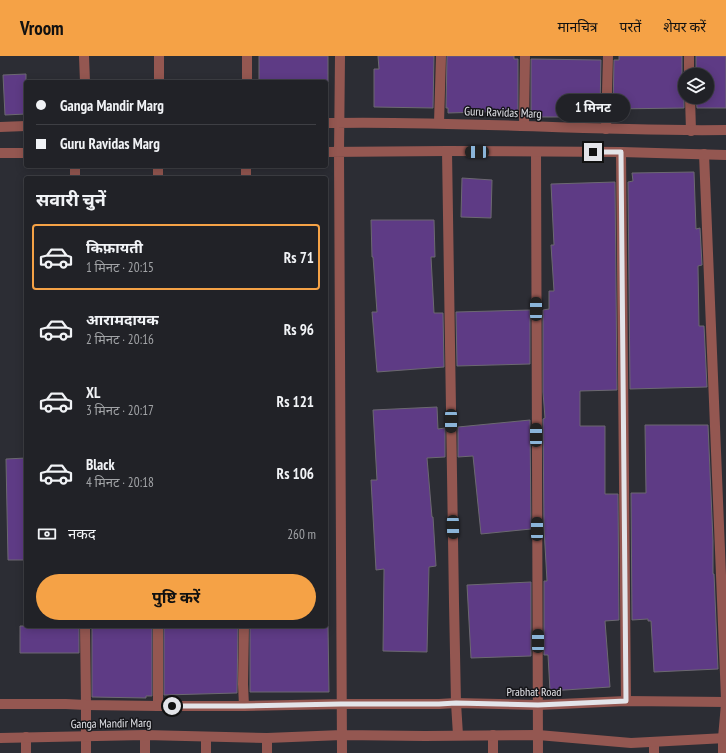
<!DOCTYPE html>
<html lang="hi">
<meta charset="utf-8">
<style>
:root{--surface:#212227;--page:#2d2f33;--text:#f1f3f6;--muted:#a2a4a7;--line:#3e3f44;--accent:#f5a246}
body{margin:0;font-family:"PT Sans Narrow","Noto Sans Devanagari",sans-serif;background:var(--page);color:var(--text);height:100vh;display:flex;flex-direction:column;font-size:15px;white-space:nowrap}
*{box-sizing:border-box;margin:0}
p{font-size:13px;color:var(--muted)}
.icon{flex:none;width:22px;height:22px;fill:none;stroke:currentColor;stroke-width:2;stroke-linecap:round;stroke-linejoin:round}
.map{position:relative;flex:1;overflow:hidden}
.side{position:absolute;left:24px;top:120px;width:304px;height:452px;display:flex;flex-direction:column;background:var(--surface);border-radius:4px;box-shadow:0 2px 10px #0003,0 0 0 1px var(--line)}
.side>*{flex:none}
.banner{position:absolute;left:24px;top:24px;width:304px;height:88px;border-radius:4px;box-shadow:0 2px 10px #0003,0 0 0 1px var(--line);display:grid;align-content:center;height:88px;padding:0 12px;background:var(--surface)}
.fabs{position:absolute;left:678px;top:12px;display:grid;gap:8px}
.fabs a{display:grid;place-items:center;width:36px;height:36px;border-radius:50%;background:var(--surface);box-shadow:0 2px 10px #0003,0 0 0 1px var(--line);font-size:20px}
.end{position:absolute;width:18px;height:18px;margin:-9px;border:5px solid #e3e4e9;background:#111;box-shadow:0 0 0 2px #111}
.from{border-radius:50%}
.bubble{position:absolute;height:28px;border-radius:14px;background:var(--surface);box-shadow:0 2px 10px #0003,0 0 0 1px var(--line);font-size:13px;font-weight:700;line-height:28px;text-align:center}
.car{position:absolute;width:12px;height:24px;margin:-12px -6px;border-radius:5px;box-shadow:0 0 3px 1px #0007;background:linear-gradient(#222 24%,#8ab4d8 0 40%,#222 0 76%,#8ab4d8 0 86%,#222 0)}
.banner b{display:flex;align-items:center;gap:14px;height:38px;font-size:15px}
.banner b+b{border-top:1px solid var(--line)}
.banner i{width:10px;height:10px;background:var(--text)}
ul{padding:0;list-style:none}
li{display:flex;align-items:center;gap:12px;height:66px;margin:0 8px 6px;padding:0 4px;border:2px solid transparent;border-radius:4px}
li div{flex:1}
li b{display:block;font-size:15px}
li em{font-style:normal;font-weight:700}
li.on{border-color:var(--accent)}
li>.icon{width:36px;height:36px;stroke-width:1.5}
h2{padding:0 12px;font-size:18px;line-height:48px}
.pay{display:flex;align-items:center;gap:10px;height:44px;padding:0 12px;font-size:15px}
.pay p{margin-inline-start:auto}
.primary-button{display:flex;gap:8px;margin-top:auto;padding:8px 12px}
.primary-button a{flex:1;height:46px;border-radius:24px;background:var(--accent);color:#111;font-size:16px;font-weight:700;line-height:46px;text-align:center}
header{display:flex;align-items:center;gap:24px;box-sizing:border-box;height:56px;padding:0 20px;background:var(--accent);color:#111}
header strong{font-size:19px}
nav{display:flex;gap:22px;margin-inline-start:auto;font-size:14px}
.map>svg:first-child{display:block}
.building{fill:#5e3b85;stroke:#6c6971}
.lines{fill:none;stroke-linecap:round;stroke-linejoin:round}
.minor{stroke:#945751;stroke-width:10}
.tertiary{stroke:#945751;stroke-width:10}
.route{stroke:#e3e4e9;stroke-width:5}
.labels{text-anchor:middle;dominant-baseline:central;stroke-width:3;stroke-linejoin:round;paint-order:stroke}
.street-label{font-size:12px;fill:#e3e4e9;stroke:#151519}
</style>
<header>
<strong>Vroom</strong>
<nav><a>मानचित्र</a><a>परतें</a><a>शेयर करें</a></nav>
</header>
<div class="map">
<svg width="726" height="697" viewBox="0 0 726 697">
<rect width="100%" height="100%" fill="#2c2d34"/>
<!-- building -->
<path class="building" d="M259,0h69v26h-69z
M378,0h56l-1,52 -59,-1v-38h5z
M447,0h67v3h4v52l-70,2v-5h-2z
M619,0h63v19l3,5v13l-1,4v11l-71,1 1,-49h5z
M696,0h30v52h-29l-1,-11h11v-22h-11z
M531,3l70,1 -1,49h-7v8h-62z
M26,18v40l-21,1 -2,-40z
M694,116l2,57 4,-1 2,37 -4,1 1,60h5l3,61 -77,2 -2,-207 5,-1 -1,-8z
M462,122l30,2 -1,38 -30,-1z
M615,126l2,208 -37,1v35h25v68h13l1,126 -14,1 5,66 -60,4 -2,-36h-4v-74h3l-3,-53 -1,-109 2,-1 -2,-26v-82l6,-1v-18h5l-3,-46h3l-3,-61z
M371,164h63l1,37h-4l3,56h9l1,54 -67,5 -5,-60h5l-4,-55h-1z
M530,254v54l-73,2 -1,-54z
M437,351l1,22 7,-1v29l-18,1 5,59h1l3,49 -7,1 -2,85 -44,-1 1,-82 -8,1 -5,-90h6l-4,-70z
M530,364l1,109 -50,5 -8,-78 -15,1v-30z
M645,369h63l5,116v33h1l4,95 -64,3 -3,-51h-3v-2l-16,1 -1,-127h15z
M26,402v102h-18l-2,-101z
M531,526v74l-60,2 -4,-73z
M20,570h59v27h-59z
M92,570h60v70h-6v2l-54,-1z
M164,570h74l-1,67 -73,2z
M250,570h78l1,66h-79z"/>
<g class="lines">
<!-- minor -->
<path class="minor" d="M84,0l1,26
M247,0v26
M689,0v19
M159,26v-26
M690,41l1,34
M439,67l2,-67
M524,70l1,-70
M606,73l2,-73
M447,95l7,452 2,100 2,32
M536,96l2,601
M621,96l5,549
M704,98l22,545
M75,110v12
M158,110v12
M246,122v-12
M85,570l1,79v48
M158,570v80
M244,570l-1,58 1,22
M145,679v18
M26,681v16
M206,681v16
M654,686v11
M267,697v-15
M493,697v-18
M723,697v-15l3,-34"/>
<!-- tertiary -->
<path class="tertiary" d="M340,0l-1,96 3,601
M326,67c133,-3 267,9 400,7
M0,71l26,-1
M326,96l121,-1 174,1 105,3
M0,97h26
M0,648h66l20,1 72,1h86l97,-2h98l17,-1 82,2 88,-4 100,1
M0,682l145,-3 122,3 75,-3 83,1 113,-1 93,8 95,-5"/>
</g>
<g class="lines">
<!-- route -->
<path class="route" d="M172,650h72l97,-2h98l17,-1 82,2 88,-4 -5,-549h-28"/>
</g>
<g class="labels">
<!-- street labels -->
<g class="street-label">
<text transform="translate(503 56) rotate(2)">Guru Ravidas Marg</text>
<text x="534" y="635">Prabhat Road</text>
<text transform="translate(111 667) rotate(-1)">Ganga Mandir Marg</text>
</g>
</g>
</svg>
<div class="fabs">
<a><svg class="icon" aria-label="layers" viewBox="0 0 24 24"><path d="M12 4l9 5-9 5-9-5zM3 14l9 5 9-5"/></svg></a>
</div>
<i class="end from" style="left:172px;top:650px"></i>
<i class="end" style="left:593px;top:96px"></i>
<div class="bubble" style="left:556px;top:38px;width:74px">1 मिनट</div>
<i class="car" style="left:477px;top:96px;rotate:270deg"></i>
<i class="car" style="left:536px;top:253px;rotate:0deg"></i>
<i class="car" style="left:451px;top:365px;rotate:180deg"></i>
<i class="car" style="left:536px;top:379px;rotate:0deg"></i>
<i class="car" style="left:453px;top:471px;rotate:179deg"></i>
<i class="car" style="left:537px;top:473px;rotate:0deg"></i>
<i class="car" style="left:538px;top:585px;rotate:0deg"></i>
<div class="banner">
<b><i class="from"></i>Ganga Mandir Marg</b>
<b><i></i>Guru Ravidas Marg</b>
</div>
<section class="side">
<h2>सवारी चुनें</h2>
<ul>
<li class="on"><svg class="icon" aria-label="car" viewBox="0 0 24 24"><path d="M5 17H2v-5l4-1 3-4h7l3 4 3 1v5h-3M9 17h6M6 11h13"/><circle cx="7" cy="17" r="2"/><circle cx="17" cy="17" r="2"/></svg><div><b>किफ़ायती</b><p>1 मिनट · 20:15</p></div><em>Rs 71</em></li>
<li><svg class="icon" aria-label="car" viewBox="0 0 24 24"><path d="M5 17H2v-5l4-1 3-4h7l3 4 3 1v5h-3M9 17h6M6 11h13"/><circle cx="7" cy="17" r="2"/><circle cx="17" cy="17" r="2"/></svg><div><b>आरामदायक</b><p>2 मिनट · 20:16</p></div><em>Rs 96</em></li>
<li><svg class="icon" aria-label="car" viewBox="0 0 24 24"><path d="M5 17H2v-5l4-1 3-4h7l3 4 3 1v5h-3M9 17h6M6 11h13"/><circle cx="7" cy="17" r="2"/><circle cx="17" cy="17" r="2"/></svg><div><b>XL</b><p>3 मिनट · 20:17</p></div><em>Rs 121</em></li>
<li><svg class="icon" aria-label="car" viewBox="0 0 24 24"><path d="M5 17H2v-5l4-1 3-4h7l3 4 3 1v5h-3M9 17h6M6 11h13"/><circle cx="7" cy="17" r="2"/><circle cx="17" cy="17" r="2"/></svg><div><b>Black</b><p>4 मिनट · 20:18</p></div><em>Rs 106</em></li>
</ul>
<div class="pay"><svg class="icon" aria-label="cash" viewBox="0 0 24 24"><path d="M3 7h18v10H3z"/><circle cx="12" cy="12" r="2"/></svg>नकद<p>260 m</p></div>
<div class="primary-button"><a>पुष्टि करें</a></div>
</section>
</div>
